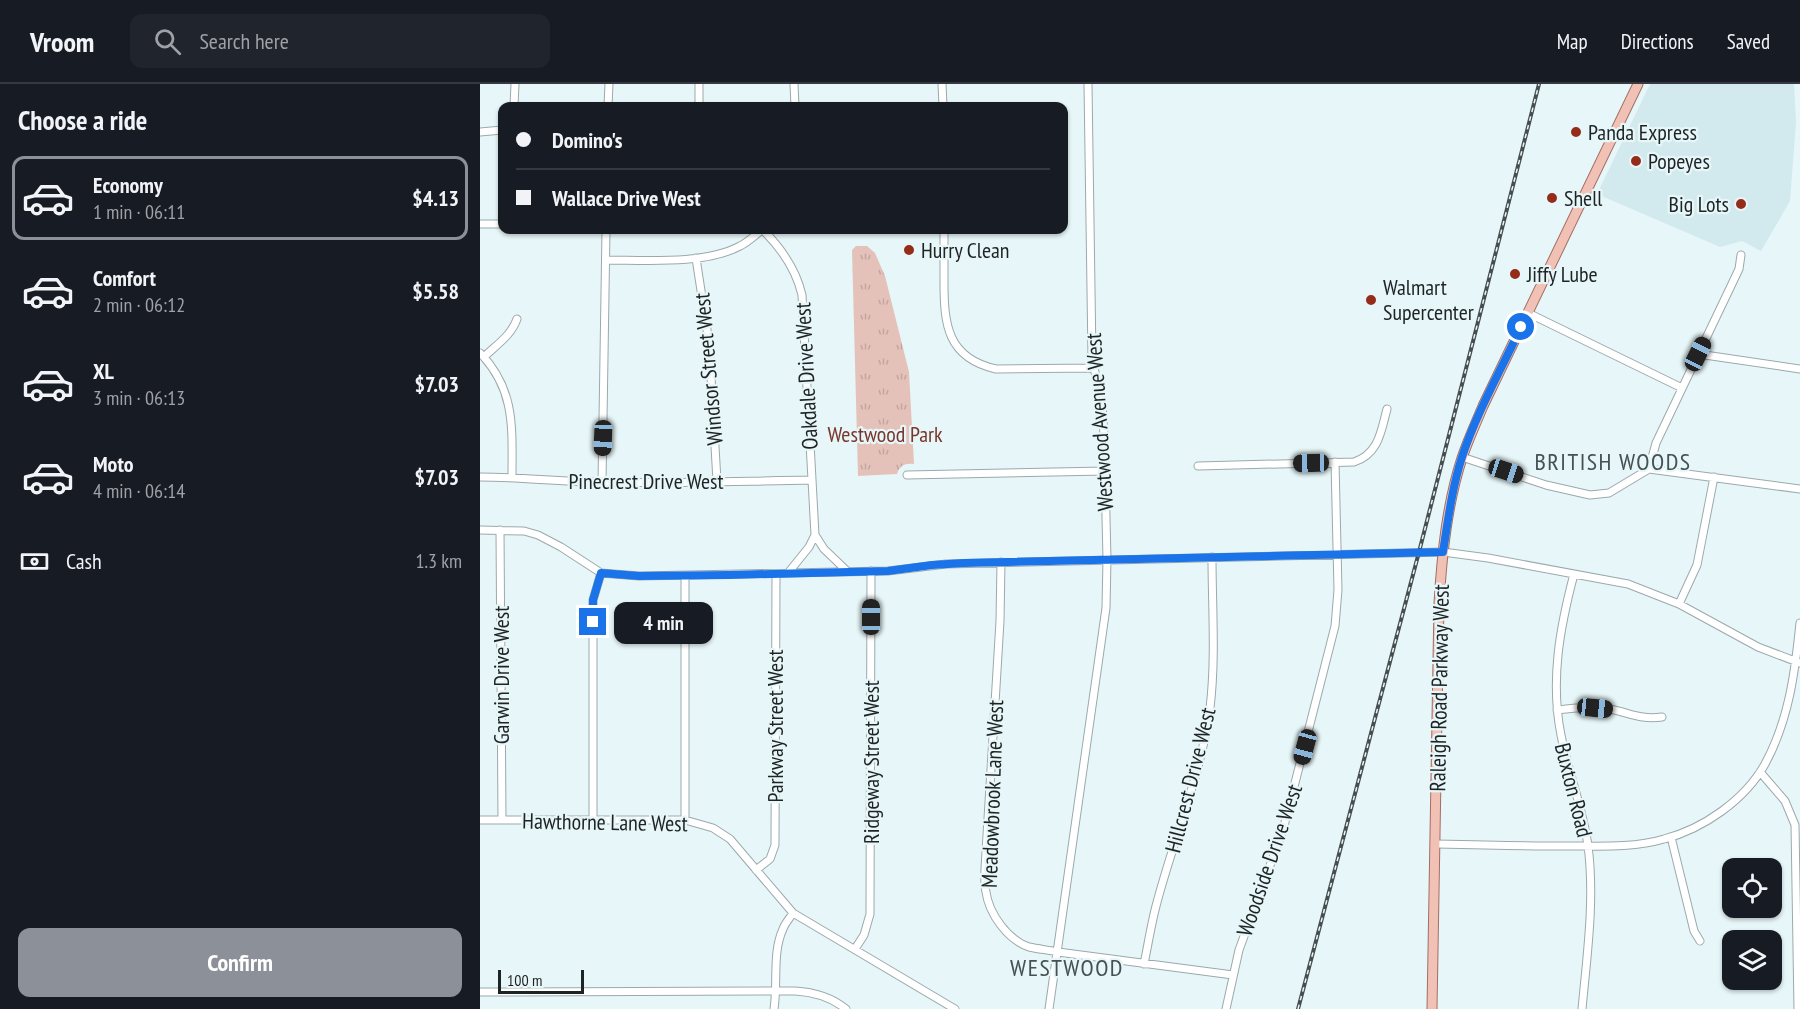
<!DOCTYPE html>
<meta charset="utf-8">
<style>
:root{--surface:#171b24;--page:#20242c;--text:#f1f3f6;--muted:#9ea1a6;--line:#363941;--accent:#8c9099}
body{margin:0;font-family:"PT Sans Narrow",sans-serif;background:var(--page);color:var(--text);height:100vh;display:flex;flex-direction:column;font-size:22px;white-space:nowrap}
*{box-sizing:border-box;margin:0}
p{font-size:20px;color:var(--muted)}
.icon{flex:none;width:33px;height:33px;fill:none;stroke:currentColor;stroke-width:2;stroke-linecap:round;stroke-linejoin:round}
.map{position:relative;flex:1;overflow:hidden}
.panel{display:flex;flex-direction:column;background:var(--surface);width:480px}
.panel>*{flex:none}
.banner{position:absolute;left:18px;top:18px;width:570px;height:132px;border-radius:12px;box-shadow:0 2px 4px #0004;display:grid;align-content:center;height:132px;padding:0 18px;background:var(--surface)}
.fabs{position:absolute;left:1242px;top:774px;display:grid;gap:12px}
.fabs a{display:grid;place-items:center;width:60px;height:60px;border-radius:12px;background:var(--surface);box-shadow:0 2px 4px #0004;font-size:30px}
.scale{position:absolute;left:18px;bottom:15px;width:86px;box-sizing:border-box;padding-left:6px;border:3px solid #1e2324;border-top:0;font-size:16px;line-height:21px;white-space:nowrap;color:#1e2324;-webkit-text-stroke:4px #e7f6f8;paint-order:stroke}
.end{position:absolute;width:27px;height:27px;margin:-14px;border:8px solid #1a73e8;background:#fff;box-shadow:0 0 0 3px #fff}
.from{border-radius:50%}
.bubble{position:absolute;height:42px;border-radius:12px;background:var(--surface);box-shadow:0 2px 4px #0004;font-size:20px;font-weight:700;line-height:42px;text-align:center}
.car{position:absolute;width:18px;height:36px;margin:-18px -9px;border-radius:8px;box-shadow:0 0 4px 2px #0007;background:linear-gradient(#222 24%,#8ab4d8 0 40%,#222 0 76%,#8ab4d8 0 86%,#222 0)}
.banner b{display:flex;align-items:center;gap:21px;height:57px;font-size:22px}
.banner b+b{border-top:2px solid var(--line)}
.banner i{width:15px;height:15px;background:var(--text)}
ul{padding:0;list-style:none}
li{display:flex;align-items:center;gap:18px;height:84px;margin:0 12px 9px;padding:0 6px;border:3px solid transparent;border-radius:12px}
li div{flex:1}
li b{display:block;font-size:22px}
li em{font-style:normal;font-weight:700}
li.active{border-color:var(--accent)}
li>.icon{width:54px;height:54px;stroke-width:1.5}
h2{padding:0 18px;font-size:27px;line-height:72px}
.pay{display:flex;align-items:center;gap:15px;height:66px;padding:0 18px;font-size:22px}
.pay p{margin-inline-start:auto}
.button{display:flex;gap:12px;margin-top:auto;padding:12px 18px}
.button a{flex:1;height:69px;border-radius:12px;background:var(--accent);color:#fff;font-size:24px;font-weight:700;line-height:69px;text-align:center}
header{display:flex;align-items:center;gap:36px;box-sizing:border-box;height:84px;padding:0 30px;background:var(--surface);border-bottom:2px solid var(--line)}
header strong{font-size:28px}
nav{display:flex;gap:33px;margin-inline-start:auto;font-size:21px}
.search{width:420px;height:54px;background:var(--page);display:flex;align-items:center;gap:15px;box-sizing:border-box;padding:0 21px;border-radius:12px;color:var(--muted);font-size:22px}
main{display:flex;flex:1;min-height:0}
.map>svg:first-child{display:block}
.built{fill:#d2eaee}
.park{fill:url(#park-tufts)}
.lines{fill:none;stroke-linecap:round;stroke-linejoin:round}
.minor-casing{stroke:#9ca9ac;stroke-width:9}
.major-casing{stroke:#a26e63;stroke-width:11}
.minor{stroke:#fff;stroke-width:7}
.major{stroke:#f2c1b6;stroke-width:9}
.rail-casing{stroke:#474e50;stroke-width:4}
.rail{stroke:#e7f6f8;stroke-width:1.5;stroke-dasharray:4.5;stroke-linecap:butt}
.route{stroke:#1a73e8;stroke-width:8}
.poi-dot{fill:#952c19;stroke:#e7f6f8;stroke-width:2}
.labels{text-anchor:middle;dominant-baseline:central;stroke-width:4.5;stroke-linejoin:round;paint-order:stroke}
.poi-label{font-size:22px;fill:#1e2324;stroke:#e7f6f8;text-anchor:start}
.street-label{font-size:22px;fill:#1e2324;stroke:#e7f6f8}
.park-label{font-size:22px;fill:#79372b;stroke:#e7f6f8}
.neighbourhood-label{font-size:24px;letter-spacing:1.5px;fill:#455153;stroke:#e7f6f8}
</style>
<header>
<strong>Vroom</strong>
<div class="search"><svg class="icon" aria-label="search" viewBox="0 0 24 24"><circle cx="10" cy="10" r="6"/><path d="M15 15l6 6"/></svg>Search here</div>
<nav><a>Map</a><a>Directions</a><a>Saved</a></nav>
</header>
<main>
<section class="panel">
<h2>Choose a ride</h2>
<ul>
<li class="active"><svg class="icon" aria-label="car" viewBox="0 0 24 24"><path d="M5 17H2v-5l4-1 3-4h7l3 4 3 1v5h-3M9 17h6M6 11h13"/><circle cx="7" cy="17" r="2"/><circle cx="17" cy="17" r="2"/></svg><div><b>Economy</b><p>1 min · 06:11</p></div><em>$4.13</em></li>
<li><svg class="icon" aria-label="car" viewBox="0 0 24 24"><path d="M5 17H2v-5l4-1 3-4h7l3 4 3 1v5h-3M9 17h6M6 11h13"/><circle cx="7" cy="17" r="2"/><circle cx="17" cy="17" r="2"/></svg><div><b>Comfort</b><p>2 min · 06:12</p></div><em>$5.58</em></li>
<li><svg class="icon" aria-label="car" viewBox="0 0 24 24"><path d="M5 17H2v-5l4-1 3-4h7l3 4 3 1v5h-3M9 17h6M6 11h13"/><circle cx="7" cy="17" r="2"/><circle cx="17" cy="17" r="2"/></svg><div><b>XL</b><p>3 min · 06:13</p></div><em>$7.03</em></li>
<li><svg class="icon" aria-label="car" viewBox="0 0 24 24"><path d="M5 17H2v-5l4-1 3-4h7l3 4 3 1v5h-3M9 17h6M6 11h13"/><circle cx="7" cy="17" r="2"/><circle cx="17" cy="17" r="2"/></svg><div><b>Moto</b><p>4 min · 06:14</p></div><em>$7.03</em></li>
</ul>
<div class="pay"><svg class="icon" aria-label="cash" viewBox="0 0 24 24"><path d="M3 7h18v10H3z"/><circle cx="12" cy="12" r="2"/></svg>Cash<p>1.3 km</p></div>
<div class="button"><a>Confirm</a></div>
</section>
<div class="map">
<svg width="1320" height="925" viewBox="0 0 1320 925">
<defs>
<pattern id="park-tufts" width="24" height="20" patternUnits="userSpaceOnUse" patternTransform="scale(1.5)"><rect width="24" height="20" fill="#e4c2ba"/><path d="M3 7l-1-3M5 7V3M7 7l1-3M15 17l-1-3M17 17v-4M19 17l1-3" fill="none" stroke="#c3a6a0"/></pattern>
</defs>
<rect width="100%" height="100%" fill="#e7f6f8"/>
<!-- built -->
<path class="built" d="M1170,0h144l2,38 -6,79 -29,50 -19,-10 -22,6 -123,-53z"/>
<!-- park -->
<path class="park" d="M376,162h11l8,7 10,23 24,96 5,92c-9,-1 -14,1 -17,10l-39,2 -6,-226z"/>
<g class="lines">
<defs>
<path id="minor" d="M219,0v22
M314,0l1,22
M462,0l1,22
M34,22l1,-22
M128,22l1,-22
M0,48l22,-2
M0,140h22
M283,146c19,19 33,39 39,65l13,240 9,14 23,22
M464,146c0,17 0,34 0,52 0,42 3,76 52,87l97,-1
M216,174l13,85 8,138
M126,176c38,0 99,5 134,-14 8,-4 15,-11 22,-16
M1048,229l154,75
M0,269c36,37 32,76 32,124
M1218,270l102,15
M4,273c12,-12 27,-21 33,-38
M982,373l84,28 44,10 19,-2 40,-24 151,20
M718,382l156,-4c25,-8 27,-31 33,-53
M1169,385l7,-26 74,-155 9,-19 2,-14
M427,391l198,-4
M0,393c40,0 80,5 120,5 70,2 141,-1 212,-2
M122,399l4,-253
M0,446l44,1 14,4 23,12 40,26 38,3 249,-5 58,-7 497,-12 45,6 140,26 51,20 79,43 42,16
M20,446l2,290
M521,478l-1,59 -15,247c0,8 -1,17 1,24 3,22 22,48 43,55 9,2 19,3 29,5l175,23
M308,489l21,-26 6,-12
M1094,490c-14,53 -24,106 -13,161 7,37 22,73 27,111 7,53 -1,109 -6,163
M1199,520l18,-39 17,-88
M1077,626c18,-2 35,-4 53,-1 20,4 31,11 52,8
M1280,688l25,29 10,24 3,184
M113,735v-219l8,-27
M0,736h205l28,8 17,11 63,74 162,96
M205,736v-244
M1191,753l23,94 6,10
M956,760c44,1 88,2 132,2 31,0 66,2 96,-7 39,-10 81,-39 101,-75 24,-44 30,-92 35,-141
M276,786l14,-11 5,-14 1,-271
M375,865l9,-14 6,-21 1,-343
M664,880c4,-19 7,-39 12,-58 17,-66 45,-130 54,-198 6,-50 2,-101 2,-151
M0,908l315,-1c19,1 36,6 51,18
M294,925c4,-25 -2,-57 9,-80 2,-6 7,-11 10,-16
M569,925l57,-401 1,-49 -3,-124 -2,-30 -10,-47 -4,-274
M746,925l13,-59 44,-120 52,-204 3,-36 -3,-128"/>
<path id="major" d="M952,925l7,-406c3,-49 8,-99 23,-145 6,-18 14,-35 21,-52l155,-322"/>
</defs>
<!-- minor casing -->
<use href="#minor" class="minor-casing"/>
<!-- major casing -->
<use href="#major" class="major-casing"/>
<!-- minor -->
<use href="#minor" class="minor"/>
<!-- major -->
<use href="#major" class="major"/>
<defs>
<path id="rail" d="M818,925l121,-457 120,-468"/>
</defs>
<!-- rail casing -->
<use href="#rail" class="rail-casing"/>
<!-- rail -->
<use href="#rail" class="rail"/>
</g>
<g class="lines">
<!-- route -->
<path class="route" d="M113,538v-22l8,-27 38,3 89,-1 160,-4 44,-6 32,-2 479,-11c5,-32 9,-64 19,-95 15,-45 39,-87 59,-130"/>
</g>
<!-- markers -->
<g class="poi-dot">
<circle cx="1096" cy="48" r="6"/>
<circle cx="1156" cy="77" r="6"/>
<circle cx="1072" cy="114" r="6"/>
<circle cx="1261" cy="120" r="6"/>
<circle cx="429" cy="166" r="6"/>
<circle cx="1035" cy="190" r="6"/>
<circle cx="891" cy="216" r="6"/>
</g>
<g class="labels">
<!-- poi labels -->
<g class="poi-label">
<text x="1108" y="48">Panda Express</text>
<text x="1168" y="77">Popeyes</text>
<text x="1084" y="114">Shell</text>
<text x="1249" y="120" text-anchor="end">Big Lots</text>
<text x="441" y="166">Hurry Clean</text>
<text x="1047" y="190">Jiffy Lube</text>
<text x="903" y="203">Walmart<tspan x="903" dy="25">Supercenter</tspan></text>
</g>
<!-- street labels -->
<g class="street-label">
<text transform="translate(228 285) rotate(-95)">Windsor Street West</text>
<text transform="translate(326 292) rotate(-93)">Oakdale Drive West</text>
<text transform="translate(619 338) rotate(-94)">Westwood Avenue West</text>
<text x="166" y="397">Pinecrest Drive West</text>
<text transform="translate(21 591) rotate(-90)">Garwin Drive West</text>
<text transform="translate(959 604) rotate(-89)">Raleigh Road Parkway West</text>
<text transform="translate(295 642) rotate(-90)">Parkway Street West</text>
<text transform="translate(391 678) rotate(-90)">Ridgeway Street West</text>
<text transform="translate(710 696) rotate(-76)">Hillcrest Drive West</text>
<text transform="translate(1094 706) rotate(76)">Buxton Road</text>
<text transform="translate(512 710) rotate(-88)">Meadowbrook Lane West</text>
<text transform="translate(125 738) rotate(1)">Hawthorne Lane West</text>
<text transform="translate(789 776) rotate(-71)">Woodside Drive West</text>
</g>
<!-- park labels -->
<g class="park-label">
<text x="405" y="350">Westwood Park</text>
</g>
<!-- neighbourhood labels -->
<g class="neighbourhood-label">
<text x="1133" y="377">BRITISH WOODS</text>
<text x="587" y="883">WESTWOOD</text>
</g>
</g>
</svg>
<div class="fabs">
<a><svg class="icon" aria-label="locate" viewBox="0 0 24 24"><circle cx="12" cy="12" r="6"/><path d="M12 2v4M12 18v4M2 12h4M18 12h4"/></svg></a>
<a><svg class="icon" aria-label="layers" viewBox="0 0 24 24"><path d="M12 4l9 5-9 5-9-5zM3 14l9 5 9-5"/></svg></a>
</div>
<div class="scale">100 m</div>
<i class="end from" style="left:1041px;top:243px"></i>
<i class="end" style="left:113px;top:538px"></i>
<div class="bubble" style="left:134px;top:518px;width:99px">4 min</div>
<i class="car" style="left:1218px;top:270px;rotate:26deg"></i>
<i class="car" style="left:123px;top:354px;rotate:182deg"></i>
<i class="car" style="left:831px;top:379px;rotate:269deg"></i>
<i class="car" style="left:1026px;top:387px;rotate:108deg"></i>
<i class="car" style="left:391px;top:533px;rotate:0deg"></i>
<i class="car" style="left:1115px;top:624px;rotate:96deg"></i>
<i class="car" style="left:825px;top:663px;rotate:195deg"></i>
<div class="banner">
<b><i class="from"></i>Domino's</b>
<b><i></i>Wallace Drive West</b>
</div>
</div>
</main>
